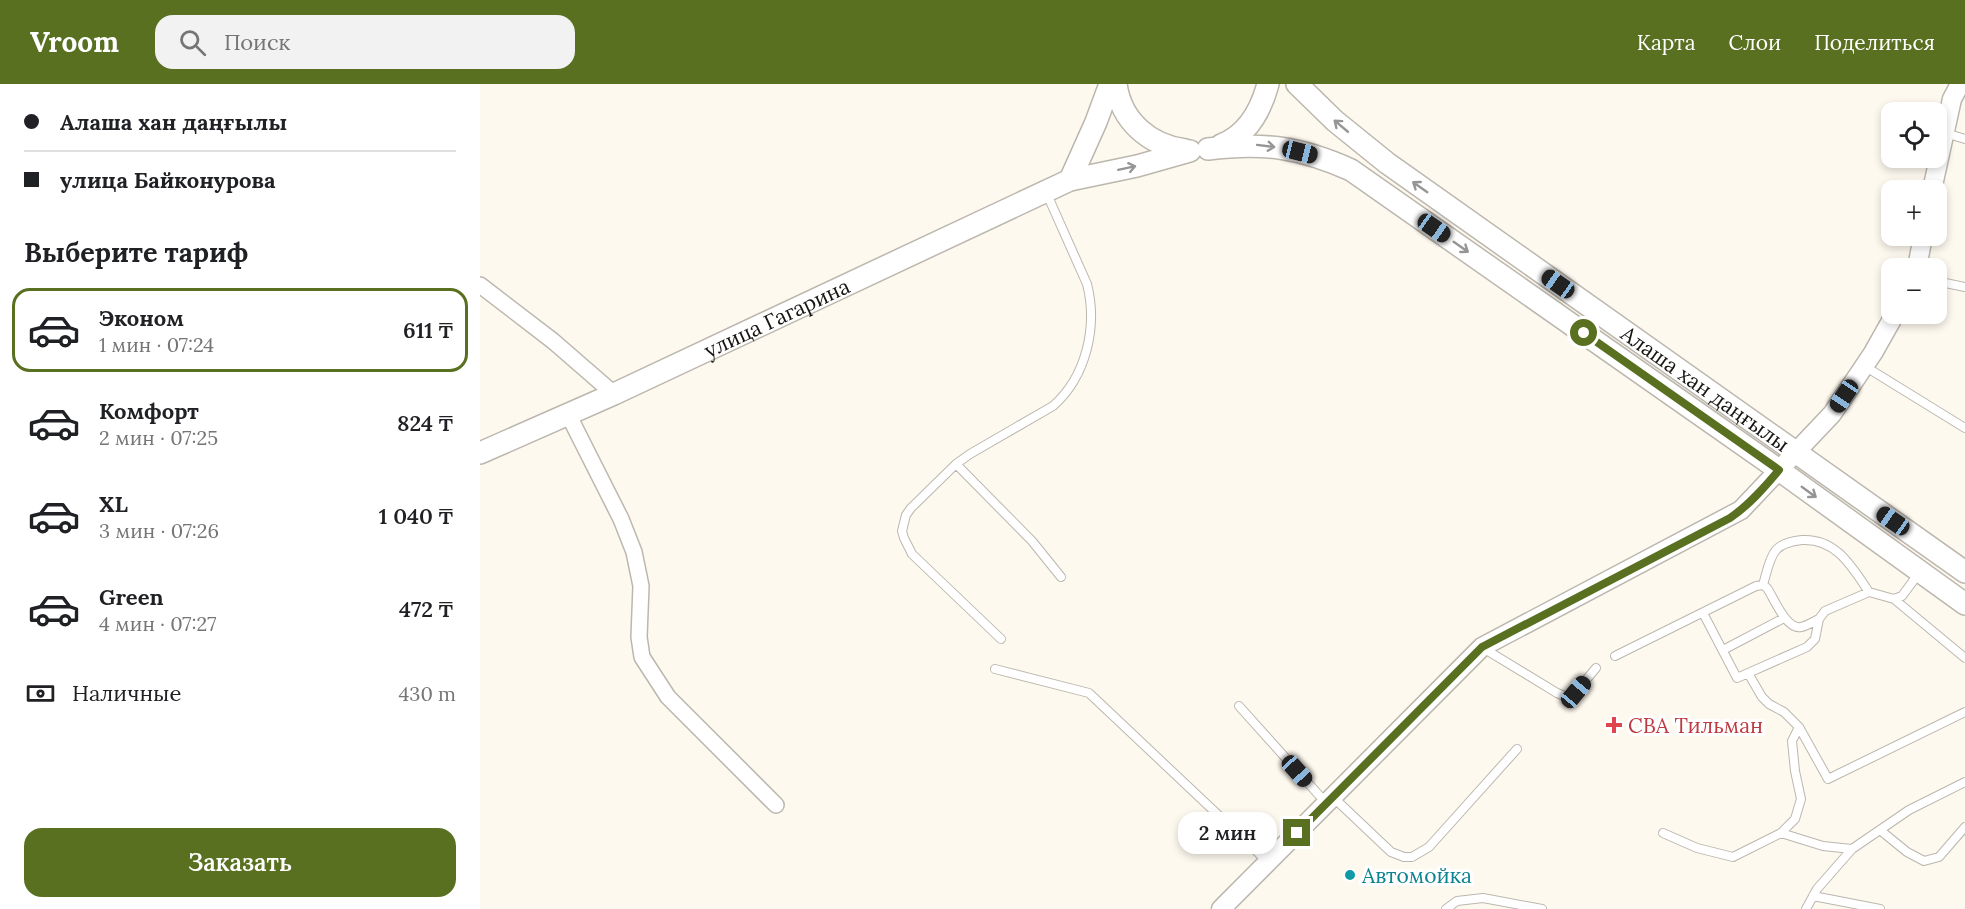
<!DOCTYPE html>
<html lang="ru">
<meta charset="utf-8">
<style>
:root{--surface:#fff;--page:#f2f2f2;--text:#202124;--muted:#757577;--line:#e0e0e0;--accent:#597021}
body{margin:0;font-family:Lora,serif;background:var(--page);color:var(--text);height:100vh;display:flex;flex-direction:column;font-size:22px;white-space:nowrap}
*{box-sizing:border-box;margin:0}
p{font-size:20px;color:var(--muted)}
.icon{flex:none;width:33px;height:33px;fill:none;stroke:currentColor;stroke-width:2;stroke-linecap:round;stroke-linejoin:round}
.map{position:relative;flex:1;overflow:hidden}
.panel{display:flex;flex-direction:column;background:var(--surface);width:480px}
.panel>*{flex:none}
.guide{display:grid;align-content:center;height:132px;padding:0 24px;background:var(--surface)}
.buttons{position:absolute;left:1401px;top:18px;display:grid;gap:12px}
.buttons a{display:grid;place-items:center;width:66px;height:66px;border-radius:12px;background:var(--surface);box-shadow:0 3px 9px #0003;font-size:30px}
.end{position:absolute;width:27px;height:27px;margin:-14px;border:8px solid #597021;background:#fff;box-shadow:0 0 0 3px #fff}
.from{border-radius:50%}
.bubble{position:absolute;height:42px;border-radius:18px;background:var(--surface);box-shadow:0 3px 9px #0003;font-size:20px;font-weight:600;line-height:42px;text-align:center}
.car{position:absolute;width:18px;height:36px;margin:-18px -9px;border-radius:8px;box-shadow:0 0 4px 2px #0007;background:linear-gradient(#222 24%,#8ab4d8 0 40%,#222 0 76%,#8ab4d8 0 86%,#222 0)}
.guide b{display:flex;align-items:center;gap:21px;height:57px;font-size:22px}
.guide b+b{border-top:2px solid var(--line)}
.guide i{width:15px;height:15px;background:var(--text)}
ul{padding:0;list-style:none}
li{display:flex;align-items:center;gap:18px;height:84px;margin:0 12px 9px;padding:0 12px;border:3px solid transparent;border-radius:18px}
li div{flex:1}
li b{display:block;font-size:22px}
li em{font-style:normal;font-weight:600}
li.on{border-color:var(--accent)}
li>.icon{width:54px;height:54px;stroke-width:1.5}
h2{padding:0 24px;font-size:27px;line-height:72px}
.pay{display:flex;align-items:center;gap:15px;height:66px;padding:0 24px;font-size:22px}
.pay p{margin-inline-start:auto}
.action{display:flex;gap:12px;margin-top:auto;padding:12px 24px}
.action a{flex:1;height:69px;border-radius:18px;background:var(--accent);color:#fff;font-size:24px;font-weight:600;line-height:69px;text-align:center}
header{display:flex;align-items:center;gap:36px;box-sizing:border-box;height:84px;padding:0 30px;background:var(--accent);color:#fff}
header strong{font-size:28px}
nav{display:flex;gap:33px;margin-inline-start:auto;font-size:21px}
.search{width:420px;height:54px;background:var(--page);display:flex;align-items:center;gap:15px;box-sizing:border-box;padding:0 21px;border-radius:18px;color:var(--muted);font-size:22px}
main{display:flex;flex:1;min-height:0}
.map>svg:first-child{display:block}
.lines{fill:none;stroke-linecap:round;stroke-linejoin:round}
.service-casing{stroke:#bcb7ae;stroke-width:10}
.minor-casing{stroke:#bcb7ae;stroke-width:18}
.tertiary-casing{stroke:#bcb7ae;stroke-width:21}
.secondary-casing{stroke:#bcb7ae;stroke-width:24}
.service{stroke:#fff;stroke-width:8}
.minor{stroke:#fff;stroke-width:15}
.tertiary{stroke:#fff;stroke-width:18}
.secondary{stroke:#fff;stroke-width:21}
.oneway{stroke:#969594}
.route{stroke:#597021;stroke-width:8}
.health-dot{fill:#e0444e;stroke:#fff;stroke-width:2}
.culture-dot{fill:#0f9aa8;stroke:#fff;stroke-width:2}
.labels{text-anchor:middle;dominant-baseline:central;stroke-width:6;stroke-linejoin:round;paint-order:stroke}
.street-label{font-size:21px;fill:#161411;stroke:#fff}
.health-label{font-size:21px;fill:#be3a42;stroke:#fff;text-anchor:start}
.culture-label{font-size:21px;fill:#0d838f;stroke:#fff;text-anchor:start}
</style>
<header>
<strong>Vroom</strong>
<div class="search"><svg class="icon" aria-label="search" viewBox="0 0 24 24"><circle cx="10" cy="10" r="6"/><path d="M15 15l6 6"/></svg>Поиск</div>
<nav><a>Карта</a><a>Слои</a><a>Поделиться</a></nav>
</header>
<main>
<section class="panel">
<div class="guide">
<b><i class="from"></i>Алаша хан даңғылы</b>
<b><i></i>улица Байконурова</b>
</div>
<h2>Выберите тариф</h2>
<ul>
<li class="on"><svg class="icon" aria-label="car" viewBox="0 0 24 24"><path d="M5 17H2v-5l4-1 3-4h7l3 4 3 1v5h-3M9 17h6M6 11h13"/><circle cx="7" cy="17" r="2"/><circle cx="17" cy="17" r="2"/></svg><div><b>Эконом</b><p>1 мин · 07:24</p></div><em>611 ₸</em></li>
<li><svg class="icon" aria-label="car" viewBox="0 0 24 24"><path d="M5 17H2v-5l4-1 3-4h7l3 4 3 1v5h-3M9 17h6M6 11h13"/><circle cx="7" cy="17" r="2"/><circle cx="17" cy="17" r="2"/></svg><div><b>Комфорт</b><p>2 мин · 07:25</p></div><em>824 ₸</em></li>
<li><svg class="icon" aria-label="car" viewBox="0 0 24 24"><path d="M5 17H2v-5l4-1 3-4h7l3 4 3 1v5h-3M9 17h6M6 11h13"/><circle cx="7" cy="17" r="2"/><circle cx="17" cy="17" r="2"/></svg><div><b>XL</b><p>3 мин · 07:26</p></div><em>1 040 ₸</em></li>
<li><svg class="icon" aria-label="car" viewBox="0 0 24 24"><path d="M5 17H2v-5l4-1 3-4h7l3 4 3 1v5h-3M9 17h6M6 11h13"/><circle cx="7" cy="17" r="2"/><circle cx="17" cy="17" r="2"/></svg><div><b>Green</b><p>4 мин · 07:27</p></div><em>472 ₸</em></li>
</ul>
<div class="pay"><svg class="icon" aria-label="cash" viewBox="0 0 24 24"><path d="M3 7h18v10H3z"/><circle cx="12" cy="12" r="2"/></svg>Наличные<p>430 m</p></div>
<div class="action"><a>Заказать</a></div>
</section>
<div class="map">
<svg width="1485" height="825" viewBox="0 0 1485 825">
<rect width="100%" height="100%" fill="#fef9ef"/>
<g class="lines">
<defs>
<path id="service" d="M1465,49l20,6
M1456,197l29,6
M1386,283l99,61
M476,380l76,77 29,36
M1283,501c3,-10 6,-27 13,-35 6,-7 17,-9 26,-10 34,-2 50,27 67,52
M1414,515l71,59
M1223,529l34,65 70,-31 8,-8 4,-20 6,-8 44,-19 25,7 8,-3 17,-23
M521,555l-89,-85 -8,-16 -2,-7 4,-16 5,-7 45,-44 14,-10 83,-48c33,-29 45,-79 34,-122l-41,-92
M1003,564l74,45 10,4 9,-5 20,-24
M1243,566l61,-32
M1135,572l141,-70 7,-1 4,3c7,10 19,42 34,39 6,-1 13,-6 18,-8
M515,585l94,24 179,169
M1268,589l14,24 7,7 15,8 15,15 29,52 137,-67
M759,622l87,97
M854,714l57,54 13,5h8l17,-10 88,-98
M1400,746l27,22 17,9 15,-4 26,-30
M1183,749l34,15 36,9 48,-24 14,-14 6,-20 -6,-28 -3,-30 7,-14
M1301,749l42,13 29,3
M1333,812l67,13
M966,825l11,-8 26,-3 59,11
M1326,825l11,-20 35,-40 57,-39 56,-28"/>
<path id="minor" d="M0,201l73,56 61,53
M88,330l53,105 13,33 7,34 -2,51 3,20 26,40 108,108"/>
<path id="tertiary" d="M1452,106l20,-91 8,-15
M1437,184l6,-32
M741,825l261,-262 259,-137 91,-96 41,-61 22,-39"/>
<g id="secondary">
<path d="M636,0c5,37 33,61 69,66"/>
<path id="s1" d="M817,0l38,37 52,42 578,409"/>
<path d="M741,61c27,-10 40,-35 47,-61"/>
<path d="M728,65c55,-7 92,-2 143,21l428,300 186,134"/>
<path d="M590,96l26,-58 14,-38"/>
<path id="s2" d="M0,369l134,-59 456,-214 67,-14 53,-15"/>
</g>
</defs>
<!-- service casing -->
<use href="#service" class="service-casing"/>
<!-- minor casing -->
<use href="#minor" class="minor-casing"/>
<!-- tertiary casing -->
<use href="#tertiary" class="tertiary-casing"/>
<!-- secondary casing -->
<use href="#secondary" class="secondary-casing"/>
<!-- service -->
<use href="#service" class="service"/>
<!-- minor -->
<use href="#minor" class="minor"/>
<!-- tertiary -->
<use href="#tertiary" class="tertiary"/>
<!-- secondary -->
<use href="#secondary" class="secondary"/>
</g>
<!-- one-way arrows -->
<defs><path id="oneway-shaft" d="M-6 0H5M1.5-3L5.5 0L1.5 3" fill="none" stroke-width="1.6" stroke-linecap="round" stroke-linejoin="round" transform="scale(1.5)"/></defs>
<g class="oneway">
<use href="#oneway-shaft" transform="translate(861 42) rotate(-140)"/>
<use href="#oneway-shaft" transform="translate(786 62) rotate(7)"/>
<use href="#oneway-shaft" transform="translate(647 84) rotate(-12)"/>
<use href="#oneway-shaft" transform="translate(940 103) rotate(-145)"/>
<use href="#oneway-shaft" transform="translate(981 163) rotate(35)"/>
<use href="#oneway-shaft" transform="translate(1329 408) rotate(36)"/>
</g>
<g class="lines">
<!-- route -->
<path class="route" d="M817,749l185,-186 248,-129c19,-13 34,-30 49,-48l-195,-137"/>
</g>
<!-- markers -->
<path class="health-dot" d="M1131 632h6v6h6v6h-6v6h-6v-6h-6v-6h6z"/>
<circle class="culture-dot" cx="870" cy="791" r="6"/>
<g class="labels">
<!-- street labels -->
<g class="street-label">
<text stroke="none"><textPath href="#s2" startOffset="326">улица Гагарина</textPath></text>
<text stroke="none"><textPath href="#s1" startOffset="510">Алаша хан даңғылы</textPath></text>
</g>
<!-- health labels -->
<g class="health-label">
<text x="1148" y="641">СВА Тильман</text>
</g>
<!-- culture labels -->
<g class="culture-label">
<text x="882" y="791">Автомойка</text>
</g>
</g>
</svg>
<div class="buttons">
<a><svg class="icon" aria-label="locate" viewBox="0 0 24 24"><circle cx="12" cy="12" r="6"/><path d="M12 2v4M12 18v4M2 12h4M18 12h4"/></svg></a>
<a>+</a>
<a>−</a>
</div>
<i class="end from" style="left:1104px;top:249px"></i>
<i class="end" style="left:817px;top:749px"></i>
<div class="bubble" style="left:698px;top:728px;width:99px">2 мин</div>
<i class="car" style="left:820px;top:68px;rotate:104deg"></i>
<i class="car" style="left:954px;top:144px;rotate:125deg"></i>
<i class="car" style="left:1078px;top:200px;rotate:305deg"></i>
<i class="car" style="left:1364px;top:312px;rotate:214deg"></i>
<i class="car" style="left:1413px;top:437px;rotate:305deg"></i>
<i class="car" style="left:1096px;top:608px;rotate:40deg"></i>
<i class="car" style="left:817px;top:687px;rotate:138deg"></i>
</div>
</main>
